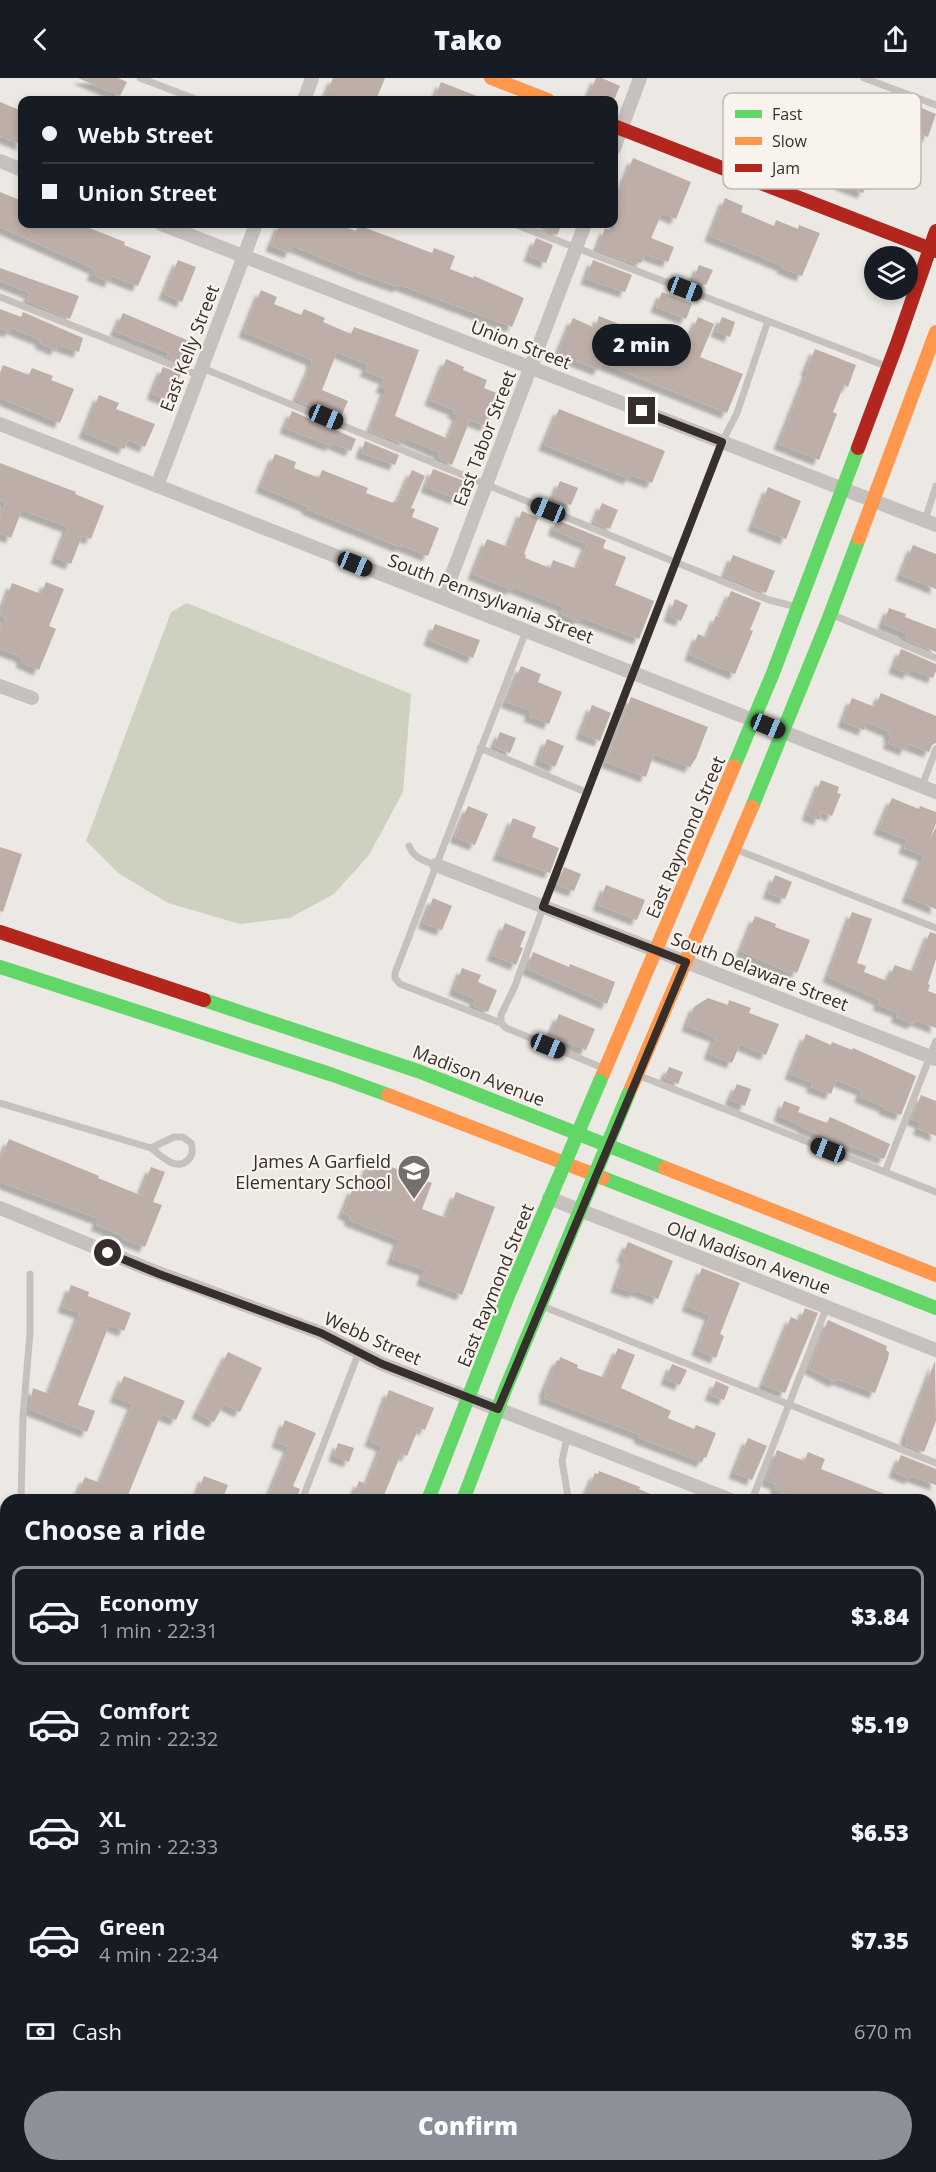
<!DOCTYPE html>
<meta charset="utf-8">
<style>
:root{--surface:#171b24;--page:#20242c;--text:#f1f3f6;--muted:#9ea1a6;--line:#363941;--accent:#8c9099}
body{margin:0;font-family:"Open Sans",sans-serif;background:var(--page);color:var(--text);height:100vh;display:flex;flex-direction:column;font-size:22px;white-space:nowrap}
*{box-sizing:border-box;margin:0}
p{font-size:20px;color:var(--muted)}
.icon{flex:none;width:33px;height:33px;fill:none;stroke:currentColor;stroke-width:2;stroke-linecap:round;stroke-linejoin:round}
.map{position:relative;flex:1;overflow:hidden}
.drawer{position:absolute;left:0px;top:1416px;width:936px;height:678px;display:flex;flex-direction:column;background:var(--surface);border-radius:18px 18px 0 0;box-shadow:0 3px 9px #0003}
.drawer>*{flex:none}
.top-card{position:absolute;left:18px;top:18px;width:600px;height:132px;border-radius:12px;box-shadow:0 3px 9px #0003;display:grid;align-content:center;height:132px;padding:0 24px;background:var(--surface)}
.controls{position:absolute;left:864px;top:168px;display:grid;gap:12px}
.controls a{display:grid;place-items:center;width:54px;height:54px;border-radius:50%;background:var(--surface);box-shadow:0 3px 9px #0003;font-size:30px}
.end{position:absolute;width:27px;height:27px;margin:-14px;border:8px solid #372f2b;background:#fff;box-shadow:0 0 0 3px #fff}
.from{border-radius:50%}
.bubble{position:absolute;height:42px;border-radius:21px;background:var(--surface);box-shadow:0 3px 9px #0003;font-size:20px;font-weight:800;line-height:42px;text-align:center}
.car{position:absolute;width:18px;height:36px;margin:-18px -9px;border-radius:8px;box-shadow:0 0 4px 2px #0007;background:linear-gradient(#222 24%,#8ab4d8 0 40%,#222 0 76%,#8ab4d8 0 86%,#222 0)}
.top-card b{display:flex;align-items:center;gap:21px;height:57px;font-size:22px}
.top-card b+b{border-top:2px solid var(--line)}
.top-card i{width:15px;height:15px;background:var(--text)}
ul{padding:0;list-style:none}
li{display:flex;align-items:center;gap:18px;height:99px;margin:0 12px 9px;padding:0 12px;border:3px solid transparent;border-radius:12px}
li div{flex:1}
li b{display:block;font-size:22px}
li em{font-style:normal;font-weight:800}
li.current{border-color:var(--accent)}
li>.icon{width:54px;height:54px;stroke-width:1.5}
h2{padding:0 24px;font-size:27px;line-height:72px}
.pay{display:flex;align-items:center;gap:15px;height:66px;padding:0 24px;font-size:22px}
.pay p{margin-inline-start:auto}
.cta{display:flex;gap:12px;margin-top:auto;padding:12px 24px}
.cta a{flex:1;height:69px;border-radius:36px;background:var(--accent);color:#fff;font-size:24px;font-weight:800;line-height:69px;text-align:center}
header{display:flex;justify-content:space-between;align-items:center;height:78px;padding:0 24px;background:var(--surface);font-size:27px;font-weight:800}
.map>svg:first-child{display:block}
.green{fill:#ced1c0}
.building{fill:#beaea8;filter:url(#shadow)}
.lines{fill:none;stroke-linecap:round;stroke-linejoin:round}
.lane{stroke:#c7c1bd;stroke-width:7}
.street{stroke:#c7c1bd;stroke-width:14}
.fast{stroke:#63d668;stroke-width:14}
.slow{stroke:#ff974d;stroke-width:14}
.jam{stroke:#b3261e;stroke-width:14}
.rail{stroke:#afaaa8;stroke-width:4.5;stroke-dasharray:1.5 4.5;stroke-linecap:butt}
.fast-bridge{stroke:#63d668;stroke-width:14}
.route{stroke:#372f2b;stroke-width:8}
.labels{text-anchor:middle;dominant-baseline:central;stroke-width:4.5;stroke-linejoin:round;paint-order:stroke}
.street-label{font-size:18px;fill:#372f2b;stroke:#f8f3ed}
.poi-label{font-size:18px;fill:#372f2b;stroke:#f8f3ed;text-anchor:end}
.key{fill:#f8f3ed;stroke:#beb8b3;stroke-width:1.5}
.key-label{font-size:16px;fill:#372f2b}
</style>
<header><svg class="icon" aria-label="back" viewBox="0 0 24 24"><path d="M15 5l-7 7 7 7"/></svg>Tako<svg class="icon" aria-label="share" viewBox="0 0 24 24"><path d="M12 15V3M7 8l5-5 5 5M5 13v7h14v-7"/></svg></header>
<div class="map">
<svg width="936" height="2094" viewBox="0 0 936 2094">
<defs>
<filter id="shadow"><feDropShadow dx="-5.5" dy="5.5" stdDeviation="1.5" flood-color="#0004"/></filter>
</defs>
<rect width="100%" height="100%" fill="#ece9e4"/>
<!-- green -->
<path class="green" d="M187,525l224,91 -8,98 -34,63 -35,39 -44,24 -50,6 -72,-21 -50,-30 -32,-32 85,-229z
M0,1680l6,1v407h112l-2,6h-116z"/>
<!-- building -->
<path class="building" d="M78,0h40l9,4 -7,14z
M333,0h52l-9,22h-8l-17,-6 -2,6h-25z
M596,0h6l18,8 -6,14h-11l-14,-5z
M441,4l46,18h-53z
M0,24l22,9v34l-22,-9z
M907,24l29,12 -8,23 -30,-12z
M859,59l23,9 -19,47 -23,-9z
M633,80l58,24 -15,37 -14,-6 -11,25 23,9 -6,15 -23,-8 -4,9 -3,-1 -1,3 -40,-15 8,-22 9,4v-24z
M0,114l22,9v23h57l46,18 -1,3 27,11 -13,30 -26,-10 -2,6 -18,-7 3,-6 -95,-42z
M725,120l18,8 -2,6 33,14 2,-6 22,9 1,-4 21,8 -18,43 -20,-8 1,-2 -73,-30z
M280,146h57l19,7 2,-6 74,28 2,-5 21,8 -5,13 23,9 1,-2 50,22 -12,29 -112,-42 -2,2 -37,-13 -68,-28 -3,7 -19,-7z
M542,146h20l-5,11 -17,-7z
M536,160l17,7 -7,18 -17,-7z
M178,182l18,7 -14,35 -18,-8z
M593,182l39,15 -7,17 -39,-13z
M699,187l14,5 -7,15 -13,-5z
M0,190l79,28 -9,23 -43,-18 3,-8 -30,-12z
M261,212l16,7 -3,7 27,11 3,-6 21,9 -2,4 28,12 3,-7 65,23 -24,66 53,23 10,-24 -5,-2 1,-3 -24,-10 16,-41 18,8 -1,3 24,10 -3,8 15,6 -13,32 -16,-6 -18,45 -14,-7 2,-5 -35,-15 -2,6 -33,-13 16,-42 -5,-2 4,-8 -20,-8 3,-6 -31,-13 -15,38 26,11 -8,18 -44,-19 16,-36 -1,-1 1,-3 -68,-28z
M662,214l30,12 -6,15 -30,-12z
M0,231l21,8 2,-5 60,26 -4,14 -21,-7 -2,5 -16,-7 1,-3 -30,-12 -1,4 -10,-4z
M123,235l71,30 -9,21 -18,-7 2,-4 -54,-22z
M599,238l59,24 -2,6 26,10 16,-39 16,7 -14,33 43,17 -16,39 -125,-50 -3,7 -41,-16 15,-36 22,10z
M722,239l13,5 -5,15 -14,-6z
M815,271l41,16 -8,22 -4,-2 -11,27 4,2 -18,46 -40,-16 29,-73 -2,-1z
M3,287l26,10 3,-7 21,8 -2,4 23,9 -14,34 -60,-25v-25z
M163,289l18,7 -11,27 -18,-7z
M99,317l20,8 -3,6 39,15 -10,23 -17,-7 -4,9 -40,-16z
M559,331l106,42 -13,32 -21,-8 -2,4 -85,-34z
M292,333l64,28 -5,12 -19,-8 -1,3 -46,-18z
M365,363l34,14 -4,10 -34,-12z
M275,376l21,8 -2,6 25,10 3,-8 46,18 -2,5 27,10 1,-2 4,1 14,-32 13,6 -14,32 4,1 -3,8 27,11 -11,28 -27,-11 -1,2 -93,-38 1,-2 -47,-20z
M0,385l76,29 -1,2 29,12 -13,33 -9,-3 -11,28 -15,-6 12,-31 -46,-17 -11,28 -11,-5v-15l6,-16 -6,-2z
M433,391l31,12 -7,18 -31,-12z
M560,403l18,7 -7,17 -18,-7z
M768,409l33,14 -15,38 -33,-13z
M602,425l16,7 -8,19 -16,-6z
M522,433l16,7 -14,36 2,1 -1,3 25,10 3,-8 24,9 10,-25 -34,-14 4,-10 49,20 -3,8 23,9 -11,28 39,16 -15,38 -59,-22 -1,4 -18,-7 3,-7 -51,-20 -1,3 -39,-16 14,-35 21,8z
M913,467l23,9v35l-35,-14z
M733,477l42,16 -9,22 -41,-17z
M46,504l18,7 -15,37 7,3 -17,41 -18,-8 1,-5 -22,-8v-15l6,-16 -6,-3 12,-32 29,11z
M731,513l30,12 -11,27 3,1 -18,43 -45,-19 8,-21 9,4 9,-22 4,1z
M675,521l13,6 -7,16 -12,-5z
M889,530l17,6 -1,3 31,12v23l-31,-13v-6l-22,-9z
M435,546l45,16 -7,18 -44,-18z
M901,571l35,15v7l-3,7 -23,-9 -1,5 -15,-6z
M521,588l20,8 -3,8 24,10 -13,32 -20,-8 2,-5 -25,-9z
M881,615l55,23v27l-4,2 -3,7 -21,-8 -3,6 -17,-7 3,-7h-3l2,-4 -23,-10 -3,8 -21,-8 9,-24 23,9z
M631,619l77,30 -12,31 -6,9 -36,-13 -8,23 -40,-15z
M592,627l19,8 -11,28 -19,-7z
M500,654l16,6 -6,15 -16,-6z
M547,661l17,7 -9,21 -16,-7z
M821,702l18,7 -2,6 4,1 -9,22 -10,-4 -3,8 -12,-5z
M892,720l27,11 1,-3 16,6v11l-6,16 6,-12v82l-29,-12 17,-41 -20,-8 3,-8 -28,-11z
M468,728l20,8 -13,31 -20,-8z
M513,740l23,9 -4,10 27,11 -9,25 -52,-18z
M0,769l22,7 -19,58 -3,-1z
M564,789l17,7 -7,17 -17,-6z
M775,797l17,7 -7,17 -17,-6z
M606,807l39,15 -8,20 -39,-15z
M433,820l19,8 -10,24 -19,-7z
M852,834l20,7 -15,44 9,3 -2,6 23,9 8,-16 19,7 16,-40 6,2v25l-8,25 2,1 -2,6 8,3v34l-21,-8 -2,4 -17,-7 2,-5 -20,-7 2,-5 -52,-23z
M755,838l21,8 -1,3 35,13 -13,33 -6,-3 -1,3 -49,-22z
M505,845l21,9 -6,15 3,1 -7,17 -24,-10z
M533,874l36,15 1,-3 45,18 -8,22 -80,-35z
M462,890l19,7 -3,7 19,8 -9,22 -15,-6 2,-7 -21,-9z
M708,920l20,7 1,-5 22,8 -2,5 30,11 -13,31 -26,-11 -8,19 -23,-9 7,-17 -29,-11 7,-19z
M559,936l36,15 -9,21 -36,-14z
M806,956l25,11 1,-3 20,8 1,-2 63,28 -15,39 -17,-6 1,-2 -25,-10 2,-7 -26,-10 -5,14 -20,-7 2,-4 -23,-9z
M669,989l14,5 -5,12 -14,-6z
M737,1006l14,5 -6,17 -15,-6z
M921,1017l15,6v35l-18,-7 3,-6 -10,-4z
M784,1023l16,6 -2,5 29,11 3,-6 60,27 -6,15 -81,-31 1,-1 -25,-11z
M9,1061l90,37 -1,2 42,17 11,-28 14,5 -12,30 9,3 -17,42 -23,-9 1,-2 -27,-11 3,-6 -99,-37v-22z
M371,1081l61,24 -10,26 24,9 10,-26 39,15 -33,88 -40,-15 3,-10 -33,-11 7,-19 -50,-20 1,-4 -7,-3 10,-25 7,3z
M628,1164l45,19 -15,38 -23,-9 -1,3 -18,-6 10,-29 -4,-1z
M702,1190l38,15 -20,51 4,2 -8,22 -19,-8 13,-35 -23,-9z
M71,1207l18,7 -1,4 43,17 -7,18 -15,-6 -31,80 17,6 -8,21 -58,-23 4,-21 16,6 31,-81 -17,-6z
M805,1230l13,5 -33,80 -22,-8 28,-68 9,4z
M828,1242l59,26 -1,4 3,2 -1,7 -13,34 -38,-14 -2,3 -26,-14z
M618,1270l17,7 -14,33 50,23 -3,7 26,11 2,-4 20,8 -10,25 -2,-1 -2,5 -63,-24 1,-3 -96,-37 2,-5 -2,-1 13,-32 2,1 1,-4 18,8 -1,3 28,10z
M228,1274l34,16 -22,44 -16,-8 -10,18 -17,-9z
M935,1283l1,60 -12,31 -19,-7 2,-6 -2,-1z
M672,1286l15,6 -7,15 -14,-6z
M124,1298l61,25 -9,19 -15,-6 -35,86h-51l10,-23 15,6 33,-79 -18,-7z
M716,1303l13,6 -5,13 -14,-5z
M389,1312l45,18 -9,22 -6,-3 -12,29 -6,-2 -19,46h-30l7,-19 8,3 15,-38 -12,-5z
M285,1342l31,13 -23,53 7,3 -4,11h-29l22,-53 -12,-5z
M748,1360l19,8 -15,34 -18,-7z
M338,1365l16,5 -5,14 -15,-6z
M777,1372l27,11 4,-9 17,7 -4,10 79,31h-100l-19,-8 -6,-2 2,-5 -11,-5z
M901,1377l35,14v16l-25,-9 -1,3 -16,-7z
M599,1393l41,16 -1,2 25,11h-80l11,-27 3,1z
M204,1398l24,9 -6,15h-27z"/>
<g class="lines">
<!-- lane -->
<path class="lane" d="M140,0l58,22
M864,0l72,27
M514,146l372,142
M0,219l198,78
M200,289l475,195 94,38 24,6
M925,442l11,-34
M833,537l103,43
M526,553l-131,342v5l5,6 101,39 5,5 97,40
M480,670l108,45
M922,708l14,-37
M409,768c5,12 15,15 27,19
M737,772l199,78
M501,945v-8l14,-29 35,-98 125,-326 47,-120 15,-29 31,-92
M640,998l296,116
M0,1025l151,45
M174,1059h9l8,6c2,6 2,12 -3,17 -12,12 -28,-5 -37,-12z
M885,1094l51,-131
M542,1228l394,157
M567,1359l-5,24 6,36
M21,1422l2,-84 7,-83v-59
M302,1422l57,-148
M752,1422l75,-194
M930,1538l6,-17
M0,1612l6,1
M438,2094l2,-6"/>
<!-- street -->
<path class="street" d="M304,22l8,-22
M614,70l26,-70
M0,83l22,9
M161,146l775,301
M0,346l936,368
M157,408l99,-262
M443,520l142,-374
M0,608l32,12
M436,787l500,194
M549,1120l387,152
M0,1130l148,61 173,64 61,31 349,136
M0,1434l6,3
M930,1500l6,2
M0,1891l6,7"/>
<!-- fast -->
<path class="fast" d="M734,688l39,-93 85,-225
M752,729l75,-184 32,-85
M0,889l333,108 55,20
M204,922l214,71 247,97
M603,1100l333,130
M428,1422l80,-204 45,-105
M463,1422l42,-110 78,-187
M294,2088l15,6
M132,2094l3,-6
M167,2094l2,-6"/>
<!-- slow -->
<path class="slow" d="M491,0l57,22
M859,460l77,-206
M600,1003l134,-315
M388,1017l215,83
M628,1017l124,-288
M665,1090l271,107"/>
<!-- jam -->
<path class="jam" d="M614,48l322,125
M858,370l40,-107 38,-110
M0,854l204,68"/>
<!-- rail -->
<path class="rail" d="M0,1668h6
M930,1754l6,1"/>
<!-- fast-bridge -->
<path class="fast-bridge" d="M553,1113l47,-110
M583,1125l45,-108"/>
</g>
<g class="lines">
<!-- route -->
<path class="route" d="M108,1175l51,21 162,59 61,31 116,45 188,-447 -143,-55 179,-465 -80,-31"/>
</g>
<!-- icons -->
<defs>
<symbol id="school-pin" viewBox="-11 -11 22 30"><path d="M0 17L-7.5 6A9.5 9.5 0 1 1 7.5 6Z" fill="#76706c" stroke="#f8f3ed"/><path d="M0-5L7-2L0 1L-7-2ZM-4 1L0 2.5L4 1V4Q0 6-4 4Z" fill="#fff"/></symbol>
</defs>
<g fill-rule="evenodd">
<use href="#school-pin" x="395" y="1074" width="38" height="52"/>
</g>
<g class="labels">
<!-- street labels -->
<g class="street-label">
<text transform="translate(521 266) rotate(21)">Union Street</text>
<text transform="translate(189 270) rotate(-69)">East Kelly Street</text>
<text transform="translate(484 360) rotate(-69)">East Tabor Street</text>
<text transform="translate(491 520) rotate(21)">South Pennsylvania Street</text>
<text transform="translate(685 759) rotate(-67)">East Raymond Street</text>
<text transform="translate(760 893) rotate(21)">South Delaware Street</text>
<text transform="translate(479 997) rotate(21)">Madison Avenue</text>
<text transform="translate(749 1179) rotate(21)">Old Madison Avenue</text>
<text transform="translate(495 1207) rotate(-68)">East Raymond Street</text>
<text transform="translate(373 1260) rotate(24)">Webb Street</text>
</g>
<!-- poi labels -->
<g class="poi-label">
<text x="391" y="1083">James A Garfield<tspan x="391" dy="21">Elementary School</tspan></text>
</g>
</g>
<!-- legend -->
<rect x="723" y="15" width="198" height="96" rx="9" class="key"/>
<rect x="735" y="32" width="27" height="8" fill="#63d668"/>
<rect x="735" y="59" width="27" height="8" fill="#ff974d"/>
<rect x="735" y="86" width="27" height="8" fill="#b3261e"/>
<g class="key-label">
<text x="772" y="42">Fast</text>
<text x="772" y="69">Slow</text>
<text x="772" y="96">Jam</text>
</g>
</svg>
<div class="controls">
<a><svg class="icon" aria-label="layers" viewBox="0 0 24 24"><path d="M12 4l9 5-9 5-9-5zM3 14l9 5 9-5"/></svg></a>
</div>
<i class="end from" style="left:108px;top:1175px"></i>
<i class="end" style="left:642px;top:333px"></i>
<div class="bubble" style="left:592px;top:246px;width:99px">2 min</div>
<i class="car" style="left:685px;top:211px;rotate:111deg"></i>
<i class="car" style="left:326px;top:339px;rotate:113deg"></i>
<i class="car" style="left:548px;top:432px;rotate:292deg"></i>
<i class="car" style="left:355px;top:486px;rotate:112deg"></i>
<i class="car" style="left:768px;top:648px;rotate:112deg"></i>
<i class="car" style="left:548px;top:968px;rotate:112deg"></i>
<i class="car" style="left:828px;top:1072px;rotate:291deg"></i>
<div class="top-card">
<b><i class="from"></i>Webb Street</b>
<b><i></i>Union Street</b>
</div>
<section class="drawer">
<h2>Choose a ride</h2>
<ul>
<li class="current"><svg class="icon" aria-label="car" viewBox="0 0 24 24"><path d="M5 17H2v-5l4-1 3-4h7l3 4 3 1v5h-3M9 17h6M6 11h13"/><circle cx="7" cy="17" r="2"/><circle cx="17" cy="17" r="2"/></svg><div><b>Economy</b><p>1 min · 22:31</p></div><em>$3.84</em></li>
<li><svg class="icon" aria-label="car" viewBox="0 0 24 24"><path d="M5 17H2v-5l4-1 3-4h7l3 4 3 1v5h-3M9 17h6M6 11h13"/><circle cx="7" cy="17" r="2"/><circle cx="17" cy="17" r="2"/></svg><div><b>Comfort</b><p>2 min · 22:32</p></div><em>$5.19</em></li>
<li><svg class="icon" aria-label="car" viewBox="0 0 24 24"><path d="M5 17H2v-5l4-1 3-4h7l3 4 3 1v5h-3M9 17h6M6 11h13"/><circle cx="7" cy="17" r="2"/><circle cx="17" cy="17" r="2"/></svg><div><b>XL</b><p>3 min · 22:33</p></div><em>$6.53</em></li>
<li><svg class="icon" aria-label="car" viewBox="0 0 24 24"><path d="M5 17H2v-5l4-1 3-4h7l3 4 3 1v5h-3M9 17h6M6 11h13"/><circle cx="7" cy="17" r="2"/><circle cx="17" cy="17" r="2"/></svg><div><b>Green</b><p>4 min · 22:34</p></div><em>$7.35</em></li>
</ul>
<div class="pay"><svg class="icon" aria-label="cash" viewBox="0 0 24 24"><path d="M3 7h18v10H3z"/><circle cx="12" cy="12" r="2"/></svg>Cash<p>670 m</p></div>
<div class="cta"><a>Confirm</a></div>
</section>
</div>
